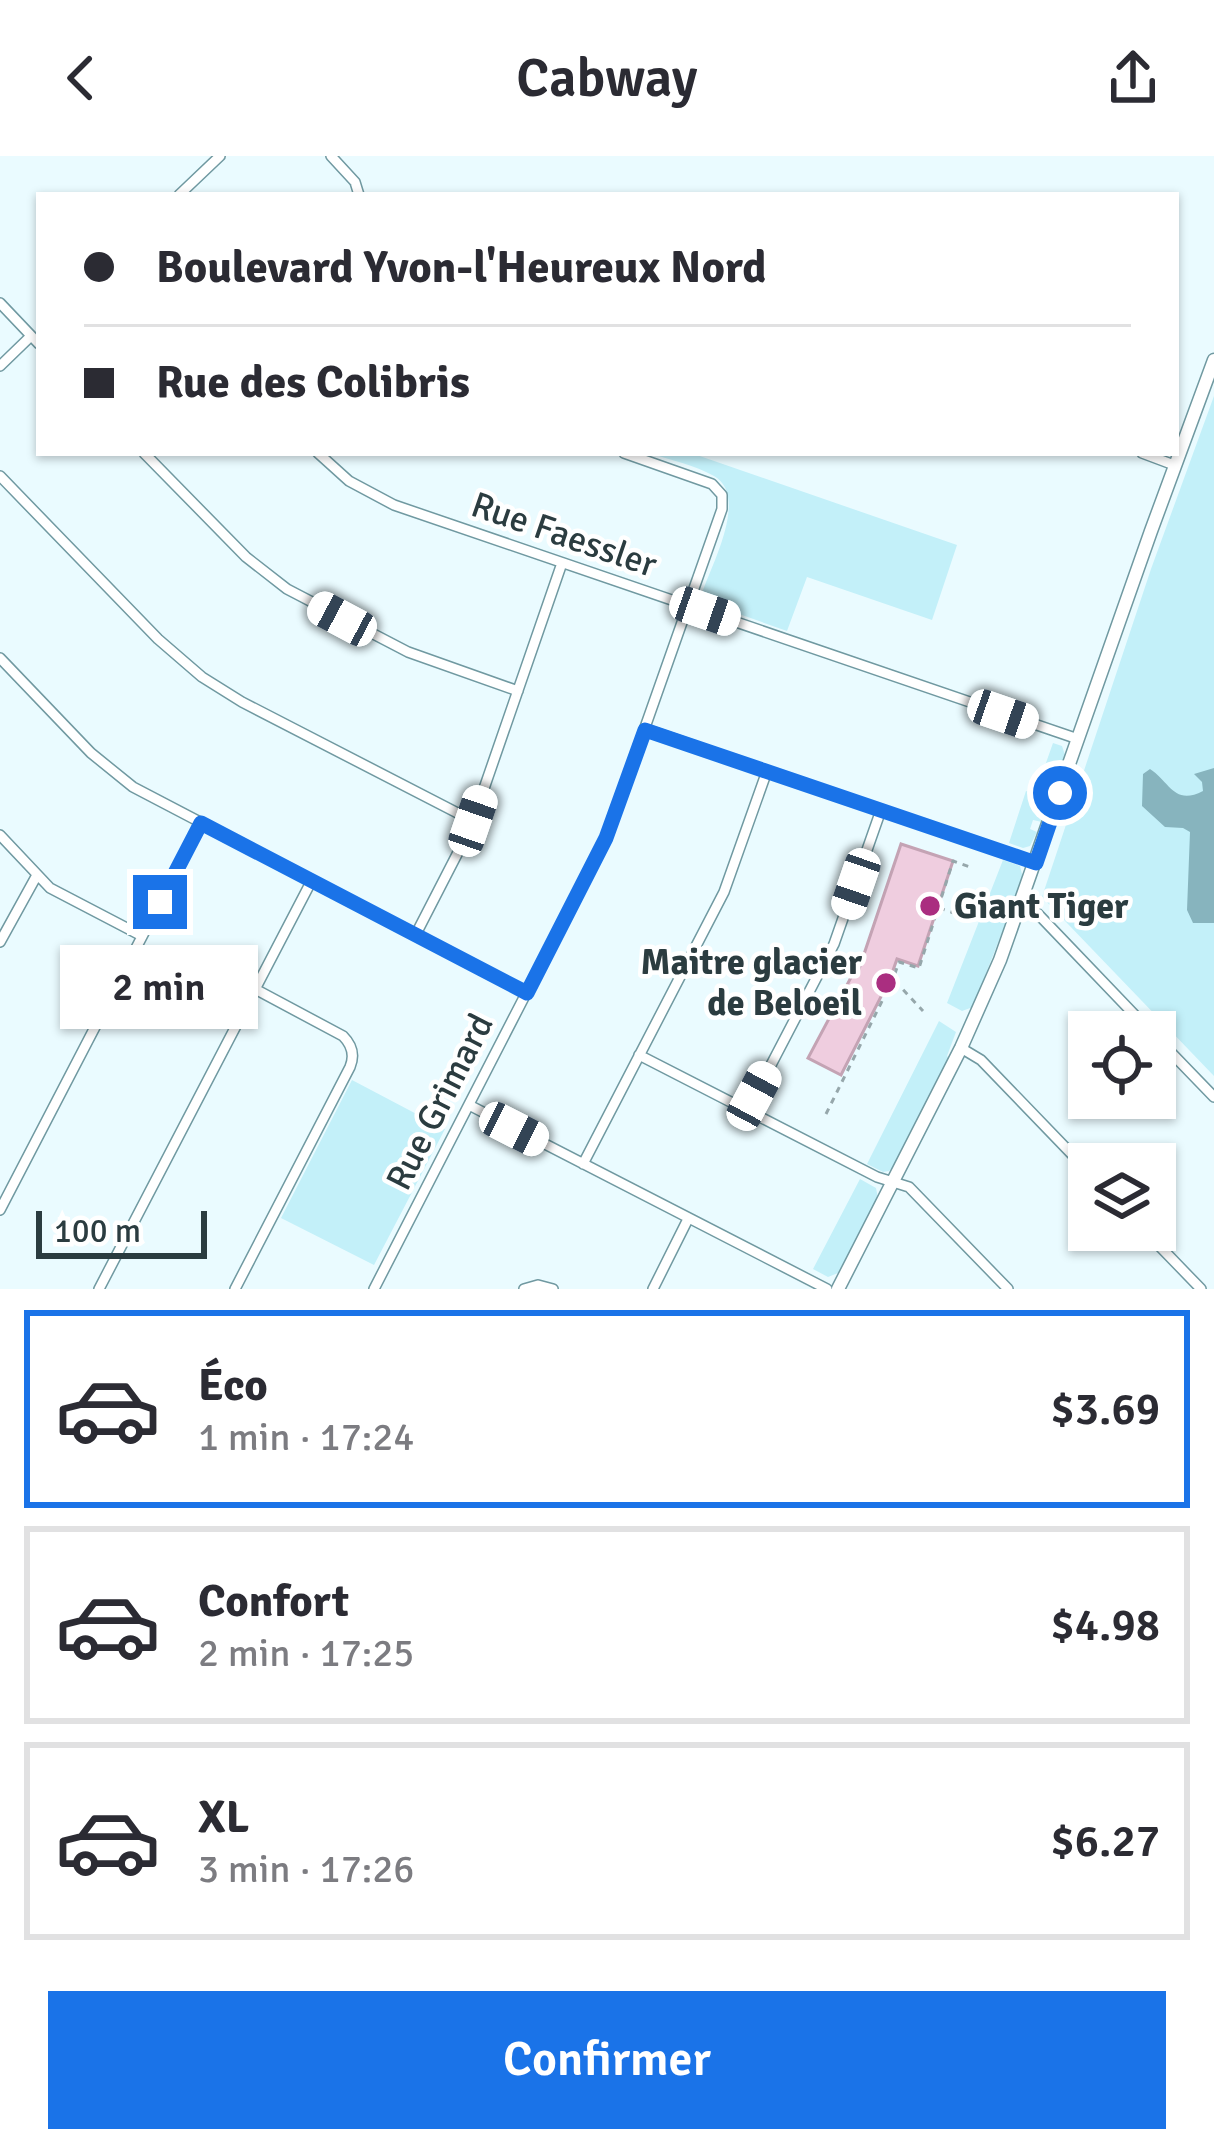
<!DOCTYPE html>
<html lang="fr">
<meta charset="utf-8">
<style>
:root{--surface:#fff;--page:#f2f2f3;--text:#2b2b33;--muted:#7c7c81;--line:#e1e1e2;--accent:#1a73e8}
body{margin:0;font-family:Signika,sans-serif;background:var(--page);color:var(--text);height:100vh;display:flex;flex-direction:column;font-size:45px;white-space:nowrap}
*{box-sizing:border-box;margin:0}
p{font-size:39px;color:var(--muted)}
.icon{flex:none;width:66px;height:66px;fill:none;stroke:currentColor;stroke-width:2;stroke-linecap:round;stroke-linejoin:round}
.map{position:relative;height:1133px;overflow:hidden}
.drawer{display:flex;flex-direction:column;background:var(--surface);flex:1}
.drawer>*{flex:none}
.guide{position:absolute;left:36px;top:36px;width:1143px;height:264px;border-radius:0px;box-shadow:0 3px 9px #0004;display:grid;align-content:center;height:264px;padding:0 48px;background:var(--surface)}
.tools{position:absolute;left:1068px;top:855px;display:grid;gap:24px}
.tools a{display:grid;place-items:center;width:108px;height:108px;border-radius:0px;background:var(--surface);box-shadow:0 3px 9px #0004;font-size:60px}
.scale{position:absolute;left:36px;bottom:30px;width:171px;box-sizing:border-box;padding-left:12px;border:6px solid #2b3c40;border-top:0;font-size:33px;line-height:42px;white-space:nowrap;color:#2b3c40;-webkit-text-stroke:9px #fff;paint-order:stroke}
.end{position:absolute;width:54px;height:54px;margin:-27px;border:15px solid #1a73e8;background:#fff;box-shadow:0 0 0 6px #fff}
.from{border-radius:50%}
.bubble{position:absolute;height:84px;border-radius:0px;background:var(--surface);box-shadow:0 3px 9px #0004;font-size:39px;font-weight:600;line-height:84px;text-align:center}
.car{position:absolute;width:36px;height:72px;margin:-36px -18px;border-radius:15px;box-shadow:0 0 9px 3px #0007;background:linear-gradient(#fff 24%,#345 0 40%,#fff 0 76%,#345 0 86%,#fff 0)}
.guide b{display:flex;align-items:center;gap:42px;height:114px;font-size:45px}
.guide b+b{border-top:3px solid var(--line)}
.guide i{width:30px;height:30px;background:var(--text)}
ul{padding:21px 0 0;list-style:none}
li{display:flex;align-items:center;gap:36px;height:198px;margin:0 24px 18px;padding:0 24px;border:6px solid var(--line);border-radius:0px}
li div{flex:1}
li b{display:block;font-size:45px}
li em{font-style:normal;font-weight:600}
li.current{border-color:var(--accent)}
li>.icon{width:108px;height:108px;stroke-width:1.5}
.primary-button{display:flex;gap:24px;margin-top:auto;padding:24px 48px}
.primary-button a{flex:1;height:138px;border-radius:0px;background:var(--accent);color:#fff;font-size:48px;font-weight:600;line-height:138px;text-align:center}
header{display:flex;justify-content:space-between;align-items:center;height:156px;padding:0 48px;background:var(--surface);font-size:54px;font-weight:600}
.map>svg:first-child{display:block}
.green{fill:#c3f0f9}
.water{fill:#87b4be}
.building{fill:#efcddf;stroke:#c4a3b4;stroke-width:3}
.lines{fill:none;stroke-linecap:round;stroke-linejoin:round}
.street-casing{stroke:#7099a1;stroke-width:12}
.secondary-casing{stroke:#7099a1;stroke-width:15}
.path{stroke:#96a7ab;stroke-width:3;stroke-dasharray:6 6;stroke-linecap:butt}
.street{stroke:#fff;stroke-width:9}
.secondary{stroke:#fff;stroke-width:12}
.route{stroke:#1a73e8;stroke-width:15}
.poi-dot{fill:#aa2e80;stroke:#fff;stroke-width:4.5}
.labels{text-anchor:middle;dominant-baseline:central;stroke-width:9;stroke-linejoin:round;paint-order:stroke}
.street-label{font-size:36px;fill:#2b3c40;stroke:#fff}
.poi-label{font-size:36px;font-weight:bold;fill:#2b3c40;stroke:#fff;text-anchor:start}
</style>
<header><svg class="icon" aria-label="back" viewBox="0 0 24 24"><path d="M15 5l-7 7 7 7"/></svg>Cabway<svg class="icon" aria-label="share" viewBox="0 0 24 24"><path d="M12 15V3M7 8l5-5 5 5M5 13v7h14v-7"/></svg></header>
<div class="map">
<svg width="1214" height="1133" viewBox="0 0 1214 1133">
<rect width="100%" height="100%" fill="#eafbff"/>
<!-- green -->
<path class="green" d="M1214,240v680l-172,-179 109,-328z
M649,297h42l266,92 -25,75 -125,-43 -20,54 -82,-29 -3,-9c10,-29 47,-97 12,-117 -19,-11 -44,-16 -65,-23z
M1053,587l9,3 3,9 -23,67 -9,-2 -3,9 7,3 -7,14 -7,2 -14,-5 17,-52 9,3z
M1003,704l17,6 3,12 -50,129 -11,4 -15,-8z
M939,865l17,11 -9,24 2,2 -56,109 -4,4 -6,1 -16,-8z
M352,924l93,49 -71,136 -93,-47z
M860,1023l16,9 2,10 -40,75 -10,4 -15,-8z"/>
<!-- water -->
<path class="water" d="M1214,612v155h-21l-6,-13 3,-78 -7,-4 -18,-1 -23,-21 1,-32 7,-5c20,13 24,37 53,22l-1,-9 -8,-8z"/>
<!-- building -->
<path class="building" d="M901,688l52,17 -35,105 -21,-7 -7,20 -49,96 -33,-17 48,-90 3,1z"/>
<g class="lines">
<defs>
<path id="street" d="M331,0l24,26 4,13
M179,39l41,-39
M0,147l39,41
M0,210l31,-30
M144,297l102,104 41,32 121,63 110,39
M318,297l31,28 45,24 684,234
M1142,297l32,12
M0,320l158,163 44,38 40,25 231,119
M0,502l91,95 42,34 394,206
M645,573l391,134
M0,679l50,53 92,48
M1021,750l17,8 113,118
M416,778l54,-105 92,-266
M0,786l37,-67
M1155,880l59,61
M961,892l20,12 108,112
M639,899l238,122 32,10 99,102
M469,949l358,184
M747,955l87,-167 47,-134
M583,1008l141,-272 43,-121
M0,1054l201,-387
M1144,1074l57,59
M99,1133l213,-409
M235,1133l115,-222c5,-12 2,-22 -7,-31l-88,-47
M374,1133l232,-451 116,-329v-14l-10,-11 -88,-31
M524,1133l14,-4 15,4
M653,1133l35,-70"/>
<path id="secondary" d="M838,1133l123,-241 39,-88 151,-429 63,-171"/>
</defs>
<!-- street casing -->
<use href="#street" class="street-casing"/>
<!-- secondary casing -->
<use href="#secondary" class="secondary-casing"/>
<!-- path -->
<path class="path" d="M939,752l15,5
M895,825l28,30
M826,958l67,-135 6,-17 20,6 34,-107 17,6"/>
<!-- street -->
<use href="#street" class="street"/>
<!-- secondary -->
<use href="#secondary" class="secondary"/>
</g>
<g class="lines">
<!-- route -->
<path class="route" d="M160,746l41,-79 326,170 79,-155 39,-108 391,133 24,-70"/>
</g>
<!-- markers -->
<g class="poi-dot">
<circle cx="930" cy="750" r="12"/>
<circle cx="886" cy="827" r="12"/>
</g>
<g class="labels">
<!-- street labels -->
<g class="street-label">
<text transform="translate(564 379) rotate(19)">Rue Faessler</text>
<text transform="translate(440 946) rotate(-63)">Rue Grimard</text>
</g>
<!-- poi labels -->
<g class="poi-label">
<text x="954" y="750">Giant Tiger</text>
<text x="862" y="806" text-anchor="end">Maitre glacier<tspan x="862" dy="41">de Beloeil</tspan></text>
</g>
</g>
</svg>
<div class="tools">
<a><svg class="icon" aria-label="locate" viewBox="0 0 24 24"><circle cx="12" cy="12" r="6"/><path d="M12 2v4M12 18v4M2 12h4M18 12h4"/></svg></a>
<a><svg class="icon" aria-label="layers" viewBox="0 0 24 24"><path d="M12 4l9 5-9 5-9-5zM3 14l9 5 9-5"/></svg></a>
</div>
<div class="scale">100 m</div>
<i class="end from" style="left:1060px;top:637px"></i>
<i class="end" style="left:160px;top:746px"></i>
<div class="bubble" style="left:60px;top:789px;width:198px">2 min</div>
<i class="car" style="left:705px;top:455px;rotate:109deg"></i>
<i class="car" style="left:342px;top:463px;rotate:298deg"></i>
<i class="car" style="left:1003px;top:558px;rotate:109deg"></i>
<i class="car" style="left:473px;top:665px;rotate:19deg"></i>
<i class="car" style="left:856px;top:728px;rotate:199deg"></i>
<i class="car" style="left:754px;top:940px;rotate:28deg"></i>
<i class="car" style="left:514px;top:973px;rotate:117deg"></i>
<div class="guide">
<b><i class="from"></i>Boulevard Yvon-l'Heureux Nord</b>
<b><i></i>Rue des Colibris</b>
</div>
</div>
<section class="drawer">
<ul>
<li class="current"><svg class="icon" aria-label="car" viewBox="0 0 24 24"><path d="M5 17H2v-5l4-1 3-4h7l3 4 3 1v5h-3M9 17h6M6 11h13"/><circle cx="7" cy="17" r="2"/><circle cx="17" cy="17" r="2"/></svg><div><b>Éco</b><p>1 min · 17:24</p></div><em>$3.69</em></li>
<li><svg class="icon" aria-label="car" viewBox="0 0 24 24"><path d="M5 17H2v-5l4-1 3-4h7l3 4 3 1v5h-3M9 17h6M6 11h13"/><circle cx="7" cy="17" r="2"/><circle cx="17" cy="17" r="2"/></svg><div><b>Confort</b><p>2 min · 17:25</p></div><em>$4.98</em></li>
<li><svg class="icon" aria-label="car" viewBox="0 0 24 24"><path d="M5 17H2v-5l4-1 3-4h7l3 4 3 1v5h-3M9 17h6M6 11h13"/><circle cx="7" cy="17" r="2"/><circle cx="17" cy="17" r="2"/></svg><div><b>XL</b><p>3 min · 17:26</p></div><em>$6.27</em></li>
</ul>
<div class="primary-button"><a>Confirmer</a></div>
</section>
